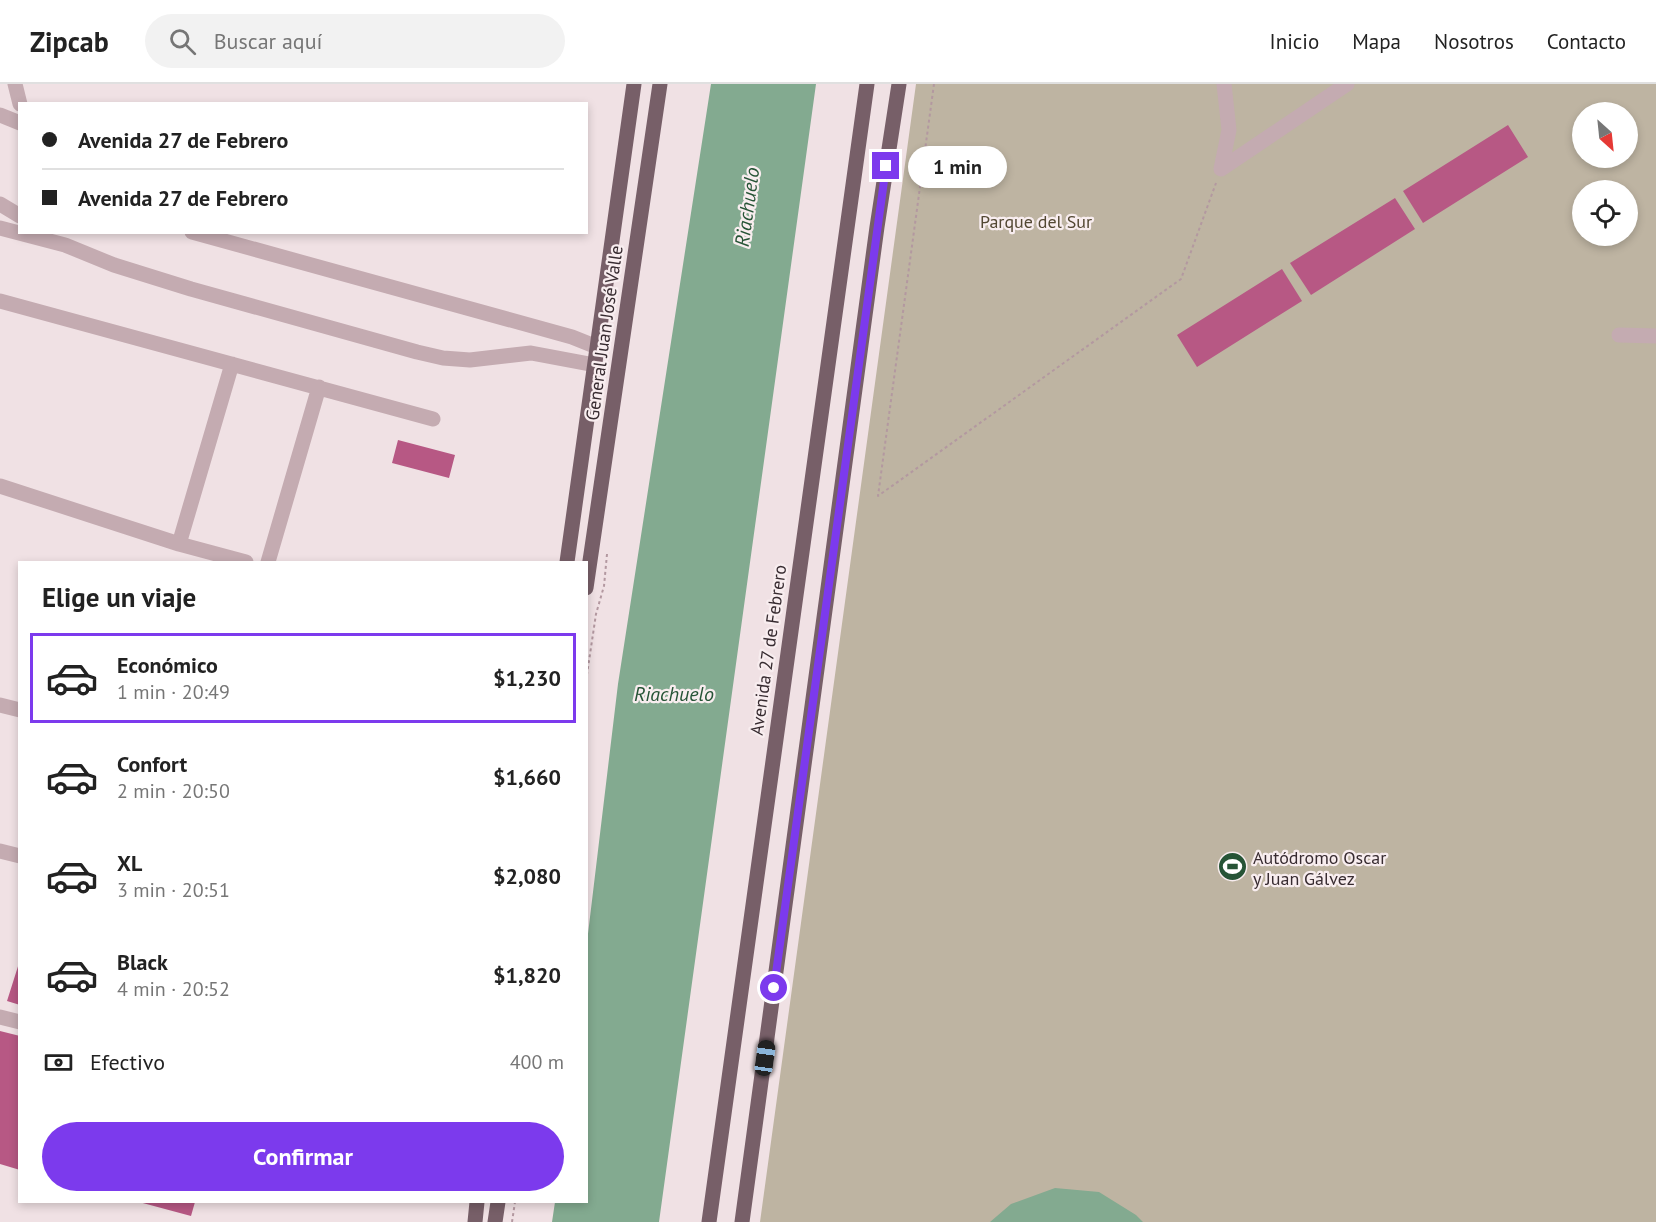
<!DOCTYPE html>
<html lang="es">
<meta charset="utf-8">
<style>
:root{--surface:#fff;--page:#f2f2f2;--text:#222;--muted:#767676;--line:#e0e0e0;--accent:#7c3aed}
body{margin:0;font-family:"PT Sans",sans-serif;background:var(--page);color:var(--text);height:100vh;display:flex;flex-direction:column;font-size:22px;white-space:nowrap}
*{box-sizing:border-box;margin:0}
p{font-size:20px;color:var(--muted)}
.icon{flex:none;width:33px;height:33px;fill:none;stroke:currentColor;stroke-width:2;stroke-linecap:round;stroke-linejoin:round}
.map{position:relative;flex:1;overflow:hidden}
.side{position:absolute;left:18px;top:477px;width:570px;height:642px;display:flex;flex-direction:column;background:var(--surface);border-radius:0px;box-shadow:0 3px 9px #0003}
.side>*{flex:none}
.hud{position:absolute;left:18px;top:18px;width:570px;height:132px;border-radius:0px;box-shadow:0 3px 9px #0003;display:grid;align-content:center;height:132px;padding:0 24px;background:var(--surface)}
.needle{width:39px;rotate:153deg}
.tools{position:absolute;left:1572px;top:18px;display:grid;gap:12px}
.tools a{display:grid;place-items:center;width:66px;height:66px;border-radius:50%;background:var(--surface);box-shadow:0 3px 9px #0003;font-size:30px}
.end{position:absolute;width:27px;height:27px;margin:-14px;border:8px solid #7c3aed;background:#fff;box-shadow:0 0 0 3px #fff}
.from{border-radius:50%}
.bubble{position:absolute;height:42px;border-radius:21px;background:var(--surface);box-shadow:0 3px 9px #0003;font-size:20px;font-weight:600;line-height:42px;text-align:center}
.car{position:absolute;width:18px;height:36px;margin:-18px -9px;border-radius:8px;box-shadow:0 0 4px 2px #0007;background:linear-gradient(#222 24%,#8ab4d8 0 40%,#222 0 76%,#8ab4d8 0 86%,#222 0)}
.hud b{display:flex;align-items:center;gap:21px;height:57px;font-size:22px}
.hud b+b{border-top:2px solid var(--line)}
.hud i{width:15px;height:15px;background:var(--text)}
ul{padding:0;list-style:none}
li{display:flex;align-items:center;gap:18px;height:90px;margin:0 12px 9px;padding:0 12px;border:3px solid transparent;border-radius:0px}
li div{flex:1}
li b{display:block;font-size:22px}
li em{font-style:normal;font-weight:600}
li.active{border-color:var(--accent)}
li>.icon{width:54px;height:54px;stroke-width:1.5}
h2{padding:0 24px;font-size:27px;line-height:72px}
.pay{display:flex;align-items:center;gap:15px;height:66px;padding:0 24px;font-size:22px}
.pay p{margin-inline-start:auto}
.primary-button{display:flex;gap:12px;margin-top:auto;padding:12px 24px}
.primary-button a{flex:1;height:69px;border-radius:36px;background:var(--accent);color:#fff;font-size:24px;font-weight:600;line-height:69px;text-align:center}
header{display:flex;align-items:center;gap:36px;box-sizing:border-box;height:84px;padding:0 30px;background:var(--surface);border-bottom:2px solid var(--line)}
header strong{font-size:28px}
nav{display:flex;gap:33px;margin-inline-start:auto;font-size:21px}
.search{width:420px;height:54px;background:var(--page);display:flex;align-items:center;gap:15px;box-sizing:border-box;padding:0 21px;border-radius:33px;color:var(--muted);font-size:22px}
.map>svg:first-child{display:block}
.green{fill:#beb4a2;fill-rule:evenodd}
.water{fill:#83aa90}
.building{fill:#b75884}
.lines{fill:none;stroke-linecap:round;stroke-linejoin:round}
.path{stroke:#b398a0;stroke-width:2;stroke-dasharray:3 3;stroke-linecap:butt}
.minor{stroke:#c4abb1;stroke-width:15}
.major{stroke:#775f68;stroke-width:15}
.route{stroke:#7c3aed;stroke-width:8}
.labels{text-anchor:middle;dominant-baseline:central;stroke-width:4.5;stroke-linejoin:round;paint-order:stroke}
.park-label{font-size:18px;fill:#524732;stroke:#f8edef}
.street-label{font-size:18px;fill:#372b30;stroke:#f8edef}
.poi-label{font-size:18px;fill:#372b30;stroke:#f8edef;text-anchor:start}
.water-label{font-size:20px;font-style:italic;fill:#265436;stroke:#f8edef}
</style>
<header>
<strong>Zipcab</strong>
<div class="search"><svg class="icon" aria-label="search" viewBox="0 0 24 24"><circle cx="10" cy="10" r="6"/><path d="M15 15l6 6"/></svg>Buscar aquí</div>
<nav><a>Inicio</a><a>Mapa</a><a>Nosotros</a><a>Contacto</a></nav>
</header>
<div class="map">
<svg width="1656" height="1138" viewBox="0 0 1656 1138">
<rect width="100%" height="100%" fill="#f0e1e4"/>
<!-- green -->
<path class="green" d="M916,0h740v1138h-896zM1582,28h46v46h-46zM1582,106h46v46h-46z"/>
<!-- water -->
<path class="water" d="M711,0h105l-157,1138h-107l3,-20h31l1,-260 31,-258z
M1055,1104l44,4 37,23 7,7h-153l21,-18z"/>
<!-- building -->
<path class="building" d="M1508,41l20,32 -105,66 -20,-32z
M1395,114l20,31 -104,66 -21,-32z
M1282,185l20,32 -105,66 -20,-32z
M398,356l57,15 -6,23 -57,-15z
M20,876v45l-13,-4z
M0,947l20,5v134l-20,-6z
M139,1118h56l-4,14z"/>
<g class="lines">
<!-- path -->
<path class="path" d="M934,0l-56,412 303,-217 35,-96
M586,597l10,-67 8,-28 3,-32
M512,1138l3,-20"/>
<!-- minor -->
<path class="minor" d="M15,0l5,20
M1224,0l5,46 -8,39 126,-85
M0,31l20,8
M0,120l20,12
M0,144l65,17 49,20 77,24 226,63 26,6 27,2 61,-7 64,12
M192,148l380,105 25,10
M0,217l433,118
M1619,251l37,1
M0,402l179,58 67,18
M179,460l53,-180
M268,478l51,-175
M0,621l20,5
M0,767l20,5
M0,933l20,5"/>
<!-- major -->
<path class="major" d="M567,478l67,-478
M586,504l74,-504
M475,1138l2,-20
M495,1138l3,-20
M709,1138l158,-1138
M742,1138l135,-995 22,-143"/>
</g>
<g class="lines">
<!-- route -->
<path class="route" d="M774,904l112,-822"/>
</g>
<!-- icons -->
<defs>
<symbol id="stadium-disc" viewBox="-11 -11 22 22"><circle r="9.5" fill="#265436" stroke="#f8edef"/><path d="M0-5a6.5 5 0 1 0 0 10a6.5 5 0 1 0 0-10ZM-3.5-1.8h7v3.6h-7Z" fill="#fff"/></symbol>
</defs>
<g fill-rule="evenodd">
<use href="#stadium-disc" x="1216" y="766" width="33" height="33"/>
</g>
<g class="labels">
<!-- park labels -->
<g class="park-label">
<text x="1036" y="137">Parque del Sur</text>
</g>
<!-- street labels -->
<g class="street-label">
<text transform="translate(604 249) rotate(-82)">General Juan José Valle</text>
<text transform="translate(768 566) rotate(-82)">Avenida 27 de Febrero</text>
</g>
<!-- poi labels -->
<g class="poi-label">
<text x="1253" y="773">Autódromo Oscar<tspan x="1253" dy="21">y Juan Gálvez</tspan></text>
</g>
<!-- water labels -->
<g class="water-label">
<text transform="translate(747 123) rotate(-82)">Riachuelo</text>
<text x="674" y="610">Riachuelo</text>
</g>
</g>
</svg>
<div class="tools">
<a><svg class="needle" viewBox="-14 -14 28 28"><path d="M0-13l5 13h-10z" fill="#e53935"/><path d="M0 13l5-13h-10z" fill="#767676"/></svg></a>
<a><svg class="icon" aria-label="locate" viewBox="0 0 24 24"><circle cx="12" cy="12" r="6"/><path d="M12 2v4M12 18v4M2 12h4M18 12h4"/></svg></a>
</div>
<i class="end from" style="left:774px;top:904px"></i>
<i class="end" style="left:886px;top:82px"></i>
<div class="bubble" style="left:908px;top:62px;width:99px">1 min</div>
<i class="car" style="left:765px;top:974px;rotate:8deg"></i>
<div class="hud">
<b><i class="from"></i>Avenida 27 de Febrero</b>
<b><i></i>Avenida 27 de Febrero</b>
</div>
<section class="side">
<h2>Elige un viaje</h2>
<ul>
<li class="active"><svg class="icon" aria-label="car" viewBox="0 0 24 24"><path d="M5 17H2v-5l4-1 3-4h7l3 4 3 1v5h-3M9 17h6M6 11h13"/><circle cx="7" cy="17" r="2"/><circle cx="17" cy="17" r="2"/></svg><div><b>Económico</b><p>1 min · 20:49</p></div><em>$1,230</em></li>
<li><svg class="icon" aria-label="car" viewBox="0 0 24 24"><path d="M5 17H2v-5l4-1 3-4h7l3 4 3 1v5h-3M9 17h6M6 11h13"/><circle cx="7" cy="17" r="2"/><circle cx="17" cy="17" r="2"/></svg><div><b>Confort</b><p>2 min · 20:50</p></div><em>$1,660</em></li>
<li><svg class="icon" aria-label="car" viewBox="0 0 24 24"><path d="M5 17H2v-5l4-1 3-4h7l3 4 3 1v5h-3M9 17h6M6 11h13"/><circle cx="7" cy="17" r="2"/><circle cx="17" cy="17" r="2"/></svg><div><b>XL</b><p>3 min · 20:51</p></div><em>$2,080</em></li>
<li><svg class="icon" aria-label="car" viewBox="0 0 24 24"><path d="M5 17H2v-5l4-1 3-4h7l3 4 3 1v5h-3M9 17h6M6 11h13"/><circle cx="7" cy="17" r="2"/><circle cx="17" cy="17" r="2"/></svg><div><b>Black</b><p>4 min · 20:52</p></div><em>$1,820</em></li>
</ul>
<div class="pay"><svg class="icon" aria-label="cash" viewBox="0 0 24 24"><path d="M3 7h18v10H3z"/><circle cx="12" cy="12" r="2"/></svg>Efectivo<p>400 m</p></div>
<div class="primary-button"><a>Confirmar</a></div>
</section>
</div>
